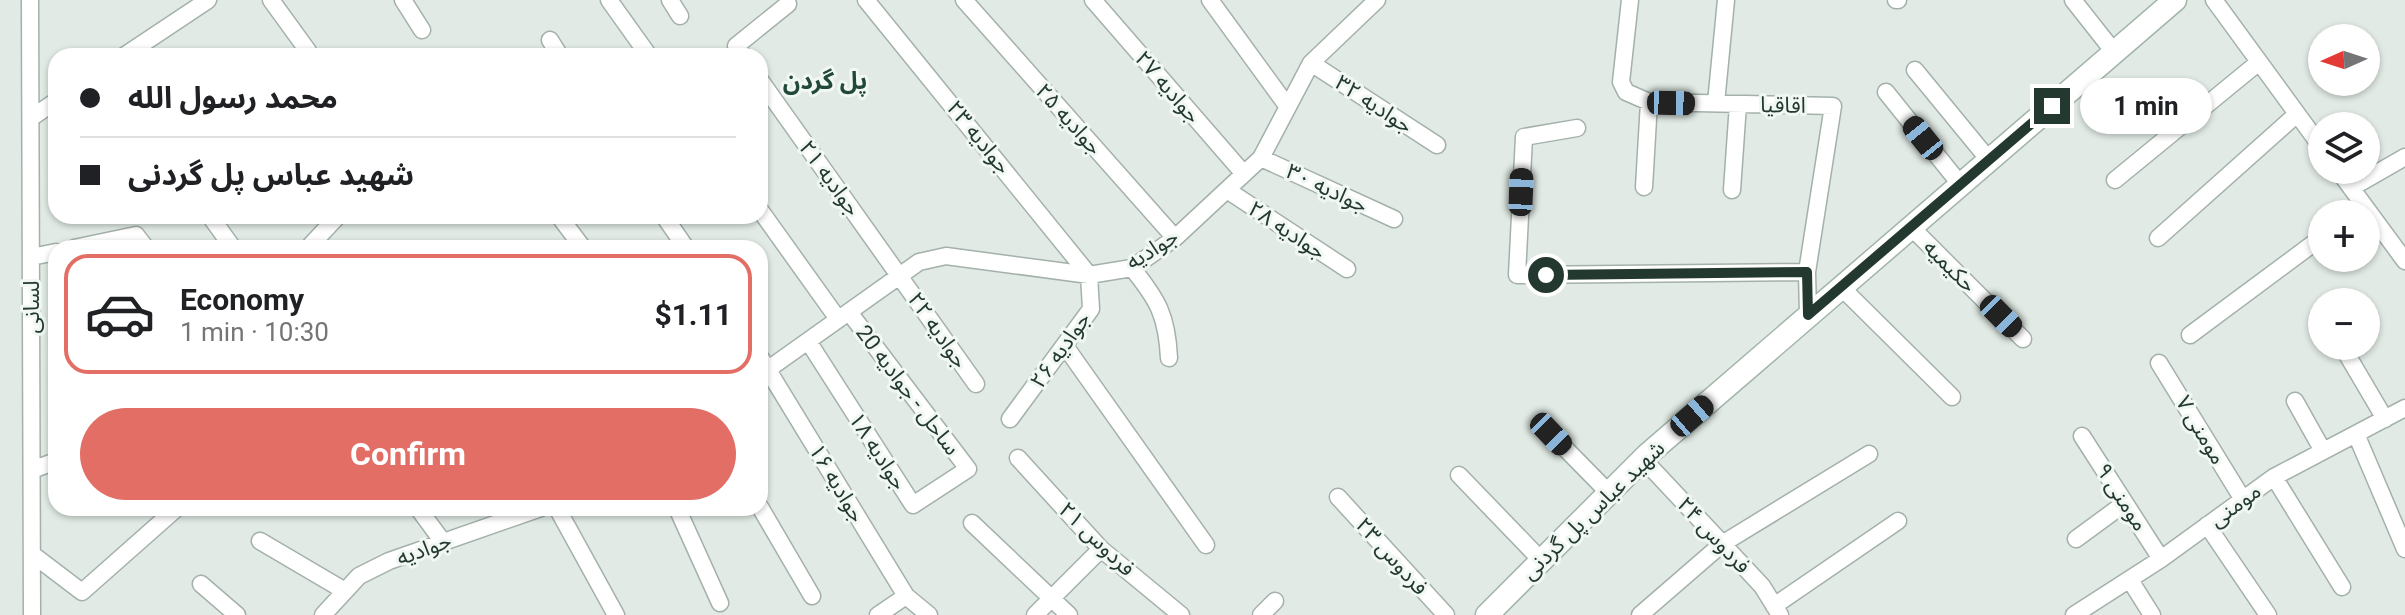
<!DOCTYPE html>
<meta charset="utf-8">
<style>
:root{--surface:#fff;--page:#f2f2f2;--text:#202124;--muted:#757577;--line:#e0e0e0;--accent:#e26e66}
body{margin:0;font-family:Roboto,"Noto Sans Arabic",sans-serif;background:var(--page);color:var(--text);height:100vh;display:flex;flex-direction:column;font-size:30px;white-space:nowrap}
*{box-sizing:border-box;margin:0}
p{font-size:26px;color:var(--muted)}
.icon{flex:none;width:44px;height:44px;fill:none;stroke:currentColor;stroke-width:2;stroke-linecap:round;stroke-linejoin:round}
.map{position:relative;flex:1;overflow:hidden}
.panel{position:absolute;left:48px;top:240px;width:720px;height:276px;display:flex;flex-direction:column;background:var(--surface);border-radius:24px;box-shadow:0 2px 6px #0004}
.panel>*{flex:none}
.banner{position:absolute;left:48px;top:48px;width:720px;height:176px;border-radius:24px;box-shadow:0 2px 6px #0004;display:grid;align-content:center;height:176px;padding:0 32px;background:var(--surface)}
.needle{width:52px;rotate:267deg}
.tools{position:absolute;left:2308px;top:24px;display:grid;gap:16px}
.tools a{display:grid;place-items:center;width:72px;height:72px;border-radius:50%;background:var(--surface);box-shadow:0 2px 6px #0004;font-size:40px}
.end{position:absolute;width:36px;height:36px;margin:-18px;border:10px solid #23392f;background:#fff;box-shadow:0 0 0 4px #fff}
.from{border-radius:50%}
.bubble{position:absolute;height:56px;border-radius:28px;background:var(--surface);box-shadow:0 2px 6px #0004;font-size:26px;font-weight:700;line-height:56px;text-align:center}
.car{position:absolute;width:24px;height:48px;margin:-24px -12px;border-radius:10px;box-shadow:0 0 6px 2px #0007;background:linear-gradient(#222 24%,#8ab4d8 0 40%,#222 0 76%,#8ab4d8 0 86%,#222 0)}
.banner b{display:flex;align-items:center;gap:28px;height:76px;font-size:30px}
.banner b+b{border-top:2px solid var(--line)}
.banner i{width:20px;height:20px;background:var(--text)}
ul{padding:14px 0 0;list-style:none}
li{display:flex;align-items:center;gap:24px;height:120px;margin:0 16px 12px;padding:0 16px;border:4px solid transparent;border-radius:24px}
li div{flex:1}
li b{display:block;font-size:30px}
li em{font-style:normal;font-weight:700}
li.active{border-color:var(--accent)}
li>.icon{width:72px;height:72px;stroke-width:1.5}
.cta{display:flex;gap:16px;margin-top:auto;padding:16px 32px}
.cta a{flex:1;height:92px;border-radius:48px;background:var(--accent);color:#fff;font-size:32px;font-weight:700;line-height:92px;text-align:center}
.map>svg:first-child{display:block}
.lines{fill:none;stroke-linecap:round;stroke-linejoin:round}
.street-casing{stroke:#a4b1aa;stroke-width:19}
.secondary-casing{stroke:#a1b4aa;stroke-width:25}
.street{stroke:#fff;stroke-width:16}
.secondary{stroke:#fff;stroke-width:22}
.route{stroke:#23392f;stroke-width:10}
.labels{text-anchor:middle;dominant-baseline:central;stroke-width:6;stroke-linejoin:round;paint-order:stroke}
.street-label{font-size:22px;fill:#23392f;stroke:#f1f7f3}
.neighbourhood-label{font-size:24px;font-weight:bold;fill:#224838;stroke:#f1f7f3}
</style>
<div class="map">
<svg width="2405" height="615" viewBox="0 0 2405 615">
<rect width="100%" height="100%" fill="#e1eae4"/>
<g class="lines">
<defs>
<path id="street" d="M30,0l2,615
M271,0l37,51
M403,0l19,30
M609,0l40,56
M670,0l10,16
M866,0l223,275 2,34 -81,110
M964,0l211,238
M1093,0l151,174
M1210,0l78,107
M1630,0l-9,82 5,10 23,10
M1896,0h2
M2073,0l41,52
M2214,0l108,148
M550,40l10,16
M124,56l84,-56
M743,56l-7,-10 52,-42
M1311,63l126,82
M1915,70l74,90
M760,80l216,304
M1886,92l74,92
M1716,103l10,-103
M31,118l25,-17
M1577,128l-53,9 -7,138 290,-3 1,43
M1261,158l133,61
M2338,170l67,91
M2115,180l144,-118
M1644,187l5,-85 184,4 -26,166
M2351,188l54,-31
M1227,190l120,79
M1732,190l6,-86
M760,210l78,109
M210,216l23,32
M559,216l24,32
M664,216l22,32
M1911,227l112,112
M2158,238l139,-124
M74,248l62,-13 10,13
M308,248l30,-32
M31,257l25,-5
M1132,268c26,32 35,48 37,90
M1841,287l111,110
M2190,335l132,-98
M808,341l105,164 55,-36 -119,-157
M1065,346l141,199
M2342,346l43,73
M760,357l146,239 23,19
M2159,363l83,135
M760,375l159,-113 27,-6 143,19 43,-7 43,-30 86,-80 50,-95 66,-63
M2295,401l28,50
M1551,434l58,59
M2356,434l49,115
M2082,436l79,123
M1018,458l83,91 80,66
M1643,459l119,127 18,29
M32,470l24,-9
M1459,475l82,85
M2274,477l68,110
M1338,497l108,118
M760,507l52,89
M418,508l25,34
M557,508l59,107
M677,508l43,95
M972,523l97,92
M2207,525l61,90
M2076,539l49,-36
M260,541l85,50
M32,554l50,38 95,-84
M2130,580l22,35
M201,584l36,31
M1774,606l124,-85
M323,615l36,-39 30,-15 152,-53
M878,615l28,-19
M1035,615l66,-66
M1261,615l14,-14
M1640,615l82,-71 147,-90
M2074,615l87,-56 113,-82 131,-69"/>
<path id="secondary" d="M1487,615l160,-160 528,-455"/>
</defs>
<!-- street casing -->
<use href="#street" class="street-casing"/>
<!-- secondary casing -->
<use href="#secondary" class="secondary-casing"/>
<!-- street -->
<use href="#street" class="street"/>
<!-- secondary -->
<use href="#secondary" class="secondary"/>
</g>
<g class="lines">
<!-- route -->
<path class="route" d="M1546,275l261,-3 1,43 244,-209"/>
</g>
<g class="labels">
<!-- street labels -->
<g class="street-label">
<text transform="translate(1168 87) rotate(49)">جوادیه ۲۷</text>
<text transform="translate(1374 104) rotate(33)">جوادیه ۳۲</text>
<text transform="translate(1783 105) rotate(1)">اقاقیا</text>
<text transform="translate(1069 119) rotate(48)">جوادیه ۲۵</text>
<text transform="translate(979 137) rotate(51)">جوادیه ۲۳</text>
<text transform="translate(830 178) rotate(54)">جوادیه ۲۱</text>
<text transform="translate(1327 188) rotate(25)">جوادیه ۳۰</text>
<text transform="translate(1287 230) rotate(33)">جوادیه ۲۸</text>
<text transform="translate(1152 249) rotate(-32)">جوادیه</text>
<text transform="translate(1950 266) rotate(45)">حکیمیه</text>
<text transform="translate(31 307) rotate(-90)">لسانی</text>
<text transform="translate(938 330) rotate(55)">جوادیه ۲۲</text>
<text transform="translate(1060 350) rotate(-55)">جوادیه ۲۶</text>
<text transform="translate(908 390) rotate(53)">ساحل - جوادیه 20</text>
<text transform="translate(2201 430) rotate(59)">مومنی ۷</text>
<text transform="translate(878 451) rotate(57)">جوادیه ۱۸</text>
<text transform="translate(837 483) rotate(59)">جوادیه ۱۶</text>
<text transform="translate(2122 497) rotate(57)">مومنی ۹</text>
<text transform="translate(2235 505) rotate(-36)">مومنی</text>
<text transform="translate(1593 510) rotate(-44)">شهید عباس پل گردنی</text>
<text transform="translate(1714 535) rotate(47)">فردوس ۲۴</text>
<text transform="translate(1097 539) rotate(44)">فردوس ۲۱</text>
<text transform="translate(424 549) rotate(-20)">جوادیه</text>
<text transform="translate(1392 556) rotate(48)">فردوس ۲۳</text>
</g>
<!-- neighbourhood labels -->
<g class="neighbourhood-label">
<text x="825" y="81">پل گردن</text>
</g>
</g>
</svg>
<div class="tools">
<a><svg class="needle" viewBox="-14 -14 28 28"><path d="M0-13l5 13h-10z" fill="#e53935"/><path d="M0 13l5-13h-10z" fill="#757577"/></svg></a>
<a><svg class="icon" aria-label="layers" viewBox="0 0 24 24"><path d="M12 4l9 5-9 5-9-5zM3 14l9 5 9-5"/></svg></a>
<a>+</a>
<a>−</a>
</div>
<i class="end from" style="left:1546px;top:275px"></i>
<i class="end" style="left:2052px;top:106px"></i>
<div class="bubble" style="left:2080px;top:78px;width:132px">1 min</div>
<i class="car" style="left:1671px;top:103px;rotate:91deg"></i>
<i class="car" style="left:1923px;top:138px;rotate:321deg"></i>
<i class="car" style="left:1521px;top:192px;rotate:2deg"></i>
<i class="car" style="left:2001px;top:316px;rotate:135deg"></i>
<i class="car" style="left:1692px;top:416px;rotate:49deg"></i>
<i class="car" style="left:1551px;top:434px;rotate:136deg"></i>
<div class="banner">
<b><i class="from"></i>محمد رسول الله</b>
<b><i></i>شهید عباس پل گردنی</b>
</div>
<section class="panel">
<ul>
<li class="active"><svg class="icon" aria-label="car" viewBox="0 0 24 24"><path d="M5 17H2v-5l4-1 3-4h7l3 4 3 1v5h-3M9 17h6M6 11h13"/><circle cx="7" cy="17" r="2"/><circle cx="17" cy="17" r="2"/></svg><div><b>Economy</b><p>1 min · 10:30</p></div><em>$1.11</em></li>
</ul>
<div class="cta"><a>Confirm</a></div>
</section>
</div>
